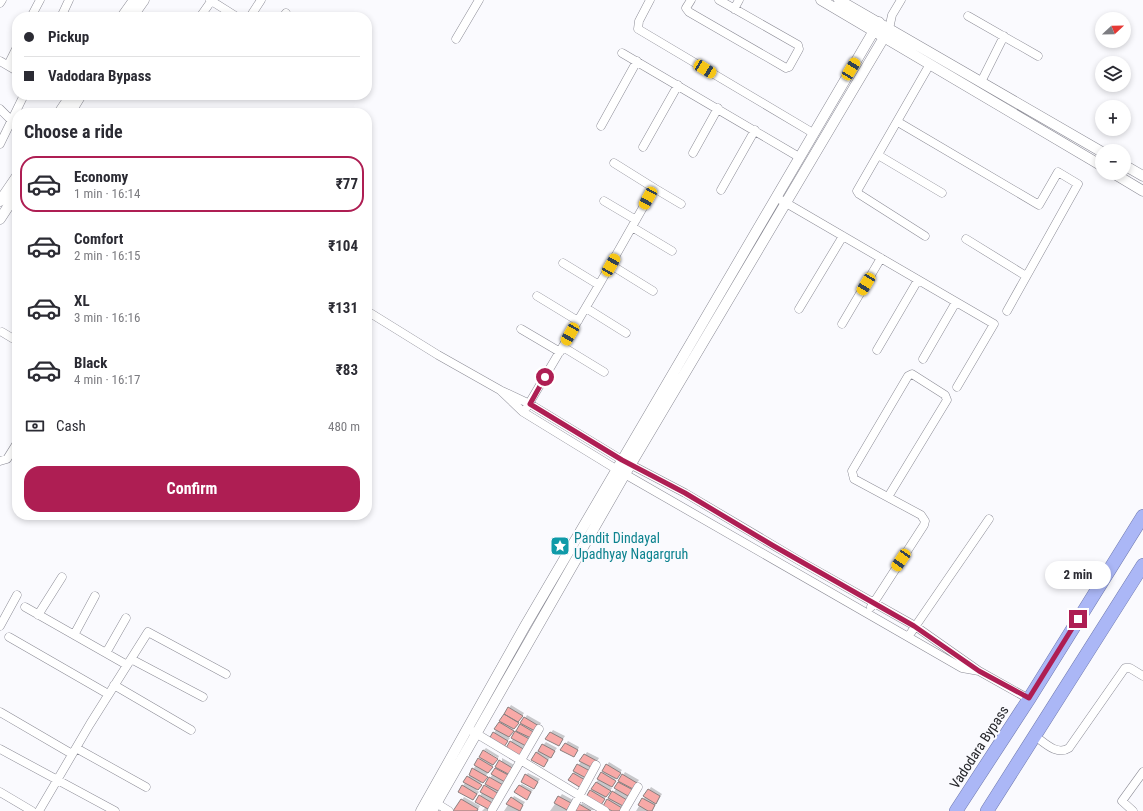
<!DOCTYPE html>
<meta charset="utf-8">
<style>
:root{--surface:#fff;--page:#f7f7f7;--text:#2b2b33;--muted:#7c7c81;--line:#e1e1e2;--accent:#ae1e53}
body{margin:0;font-family:"Roboto Condensed",sans-serif;background:var(--page);color:var(--text);height:100vh;display:flex;flex-direction:column;font-size:15px;white-space:nowrap}
*{box-sizing:border-box;margin:0}
p{font-size:13px;color:var(--muted)}
.icon{flex:none;width:22px;height:22px;fill:none;stroke:currentColor;stroke-width:2;stroke-linecap:round;stroke-linejoin:round}
.map{position:relative;flex:1;overflow:hidden}
.details{position:absolute;left:12px;top:108px;width:360px;height:412px;display:flex;flex-direction:column;background:var(--surface);border-radius:16px;box-shadow:0 2px 6px #0003}
.details>*{flex:none}
.top-card{position:absolute;left:12px;top:12px;width:360px;height:88px;border-radius:16px;box-shadow:0 2px 6px #0003;display:grid;align-content:center;height:88px;padding:0 12px;background:var(--surface)}
.needle{width:26px;rotate:68deg}
.controls{position:absolute;left:1095px;top:12px;display:grid;gap:8px}
.controls a{display:grid;place-items:center;width:36px;height:36px;border-radius:50%;background:var(--surface);box-shadow:0 2px 6px #0003;font-size:20px}
.end{position:absolute;width:18px;height:18px;margin:-9px;border:5px solid #ae1e53;background:#fff;box-shadow:0 0 0 2px #fff}
.from{border-radius:50%}
.bubble{position:absolute;height:28px;border-radius:14px;background:var(--surface);box-shadow:0 2px 6px #0003;font-size:13px;font-weight:700;line-height:28px;text-align:center}
.car{position:absolute;width:12px;height:24px;margin:-12px -6px;border-radius:5px;box-shadow:0 0 3px 1px #0007;background:linear-gradient(#f5c518 24%,#345 0 40%,#f5c518 0 76%,#345 0 86%,#f5c518 0)}
.top-card b{display:flex;align-items:center;gap:14px;height:38px;font-size:15px}
.top-card b+b{border-top:1px solid var(--line)}
.top-card i{width:10px;height:10px;background:var(--text)}
ul{padding:0;list-style:none}
li{display:flex;align-items:center;gap:12px;height:56px;margin:0 8px 6px;padding:0 4px;border:2px solid transparent;border-radius:16px}
li div{flex:1}
li b{display:block;font-size:15px}
li em{font-style:normal;font-weight:700}
li.current{border-color:var(--accent)}
li>.icon{width:36px;height:36px;stroke-width:1.5}
h2{padding:0 12px;font-size:18px;line-height:48px}
.pay{display:flex;align-items:center;gap:10px;height:44px;padding:0 12px;font-size:15px}
.pay p{margin-inline-start:auto}
.action{display:flex;gap:8px;margin-top:auto;padding:8px 12px}
.action a{flex:1;height:46px;border-radius:16px;background:var(--accent);color:#fff;font-size:16px;font-weight:700;line-height:46px;text-align:center}
.map>svg:first-child{display:block}
.shadow{fill:#0003}
.building{fill:#f8a9a7;stroke:#8b7f7f}
.lines{fill:none;stroke-linecap:round;stroke-linejoin:round}
.minor-casing{stroke:#8b8b95;stroke-width:9}
.tertiary-casing{stroke:#8b8b95;stroke-width:11}
.trunk-casing{stroke:#6f79ae;stroke-width:14}
.minor{stroke:#fff;stroke-width:8}
.tertiary{stroke:#fff;stroke-width:10}
.trunk{stroke:#abb7f6;stroke-width:13}
.route{stroke:#ae1e53;stroke-width:5}
.labels{text-anchor:middle;dominant-baseline:central;stroke-width:4;stroke-linejoin:round;paint-order:stroke}
.culture-label{font-size:14px;fill:#0d838f;stroke:#fafafe;text-anchor:start}
.street-label{font-size:14px;fill:#26272b;stroke:#fafafe}
</style>
<div class="map">
<svg width="1143" height="811" viewBox="0 0 1143 811">
<rect width="100%" height="100%" fill="#fafafe"/>
<!-- shadow -->
<path class="shadow" d="M511,705l13,8 -16,24 2,1 -4,5 -15,-5z
M527,715l14,8 -18,29 -12,-10z
M553,730l12,6 -6,9 -12,-7z
M568,741l11,6 -3,7 -14,-5z
M546,742l11,6 -13,18 -8,-13z
M486,748l13,8 -1,2 -14,-8z
M587,752l12,6 -15,26 -11,-10z
M481,757l13,7 -18,26 3,2 -4,5 -12,-11z
M502,758l14,8 -23,34 2,1 -5,10h-8l4,-4 -6,-11 16,-28 6,-6z
M609,762l13,8 -12,17 2,1 -9,13 -15,-5z
M625,772l14,8 -12,16 2,2 -5,7 -5,6h-5l-6,-11 8,-11 -1,-1z
M528,773l12,6 -4,6 -10,-10z
M522,784l11,6 -6,9 -8,-13z
M651,787l11,7 -9,15 -2,2h-15z
M562,794l11,6 -7,11h-16z
M514,796l11,6 -6,9h-15z
M464,797l16,9 -3,5 -22,-1z
M582,803l14,7 -19,1z"/>
<!-- building -->
<path class="building" d="M508,707l15,9 -5,6 -14,-8z
M504,714l15,9 -5,6 -15,-8z
M524,717l15,9 -4,5 -15,-8z
M499,722l15,9 -5,6 -15,-8z
M520,724l15,9 -4,5 -15,-7z
M515,731l16,9 -5,6 -15,-8z
M493,732l15,9 -4,6 -15,-8z
M550,732l13,7 -4,7 -14,-7z
M510,741l15,9 -4,6 -15,-8z
M565,743l13,7 -4,7 -14,-7z
M542,744l13,7 -4,7 -13,-7z
M483,750l15,9 -5,6 -14,-8z
M536,752l12,8 -4,7 -13,-7z
M584,754l13,7 -4,7 -14,-7z
M478,758l15,9 -5,6 -14,-8z
M499,760l15,9 -4,6 -15,-8z
M577,764l13,7 -4,7 -13,-7z
M606,764l15,9 -4,6 -15,-8z
M472,768l16,9 -5,6 -14,-8z
M495,768l15,8 -5,6 -14,-8z
M601,772l15,9 -4,6 -15,-8z
M573,773l12,7 -4,8 -13,-8z
M525,774l13,8 -4,7 -13,-7z
M622,774l15,9 -4,6 -15,-8z
M467,776l15,9 -4,5 -15,-8z
M489,777l16,9 -5,6 -15,-8z
M596,782l15,9 -5,6 -15,-8z
M618,782l15,8 -5,6 -14,-8z
M462,785l15,9 -4,6 -15,-8z
M484,785l15,9 -4,6 -15,-8z
M519,785l12,7 -4,8 -13,-8z
M648,789l12,7 -4,8 -13,-8z
M590,790l15,9 -4,6 -15,-8z
M612,791l15,9 -4,6 -15,-8z
M479,795l15,9 -4,6 -15,-8z
M558,796l13,7 -4,7 -13,-7z
M511,797l12,8 -3,6 -14,-7z
M642,798l13,7 -3,6h-4l-10,-6z
M461,799l17,10 -1,2h-24z
M607,799l15,9 -2,3h-8l-9,-5z
M579,804l12,7h-16z"/>
<g class="lines">
<defs>
<path id="minor" d="M210,0l27,17
M650,0l-11,21 -1,8 175,104
M691,0l-5,8 3,4 97,56 3,-1 10,-18 -1,-4 -79,-45
M0,3l2,-3
M734,9l5,-9
M968,16l70,40
M31,17l9,-17
M61,17l8,-17
M200,17l12,-17
M250,17l11,-17
M283,17l3,-4
M889,29l3,-14 9,-15
M456,39l23,-39
M622,53l177,104
M0,61l17,10
M8,65l9,-18
M981,82l23,-46
M0,109l12,12 5,2
M898,122l141,83 19,-33 20,12 -71,127
M601,126l36,-65
M0,144l24,-49
M643,147l35,-62
M693,153l25,-45
M878,155l64,38
M654,188l27,16
M721,190l34,-60
M781,200l213,124 -37,63
M604,201l32,19
M632,227l40,24
M925,236l-66,-42 -2,-3 73,-127
M966,239l60,37
M563,263l36,22
M611,265l42,26
M537,296l41,25
M586,308l40,25
M799,309l44,-73
M367,311l71,44 62,35
M842,324l39,-66
M521,329l39,23
M2,332l15,9
M563,347l41,25
M877,350l41,-70
M923,359l33,-57
M527,407l72,-122 55,-97 -40,-25
M0,461l7,-2 10,-16
M25,607l102,58
M871,607l53,-82 1,-4 -4,-6 -67,-36 -2,-8 56,-95 4,-2 33,21 2,5 -59,97
M38,615l24,-38
M0,626l17,-31
M74,635l21,-39
M9,637l99,57
M908,637l81,-118
M106,653l20,-35
M131,659l72,38
M979,671l-17,-3 -346,-199 -93,-57 -23,-22 30,14 92,56 63,33 113,67 117,66 64,45 50,28
M114,685l77,45
M0,712l72,42
M472,731l133,80
M1035,736c10,7 22,20 34,12l56,-80h5l13,8
M76,748l70,39
M0,749l115,62
M0,792l32,19
M431,800l18,11
M492,810l47,-81
M39,811l51,-87 58,-92 78,42
M571,811l25,-46
M624,811l14,-24
M1133,811l-11,-10 21,-29"/>
<path id="tertiary" d="M821,0l281,166
M839,0l263,152
M122,17l12,-17
M132,17l12,-17
M59,113l12,-18
M70,113l11,-18
M1124,165l19,11
M1113,173l30,18
M0,201l17,-25
M0,219l17,-26
M421,811l104,-185 354,-604
M432,811l193,-337 264,-445"/>
<path id="trunk" d="M956,811l73,-112 114,-183
M987,811l156,-246"/>
</defs>
<!-- minor casing -->
<use href="#minor" class="minor-casing"/>
<!-- tertiary casing -->
<use href="#tertiary" class="tertiary-casing"/>
<!-- trunk casing -->
<use href="#trunk" class="trunk-casing"/>
<!-- minor -->
<use href="#minor" class="minor"/>
<!-- tertiary -->
<use href="#tertiary" class="tertiary"/>
<!-- trunk -->
<use href="#trunk" class="trunk"/>
</g>
<g class="lines">
<!-- route -->
<path class="route" d="M545,377l-15,27 92,56 63,33 87,52 142,81 65,45 50,27 49,-79"/>
</g>
<!-- icons -->
<defs>
<symbol id="sight-square" viewBox="-11 -11 22 22"><rect x="-9" y="-9" width="18" height="18" rx="4" fill="#0f9aa8" stroke="#fafafe"/><path d="M0-6L1.8-2.2L6-1.7L2.9 1.2L3.7 5.4L0 3.3L-3.7 5.4L-2.9 1.2L-6-1.7L-1.8-2.2Z" fill="#fff"/></symbol>
</defs>
<g fill-rule="evenodd">
<use href="#sight-square" x="549" y="535" width="22" height="22"/>
</g>
<g class="labels">
<!-- culture labels -->
<g class="culture-label">
<text x="574" y="538">Pandit Dindayal<tspan x="574" dy="16">Upadhyay Nagargruh</tspan></text>
</g>
<!-- street labels -->
<g class="street-label">
<text transform="translate(979 747) rotate(-57)">Vadodara Bypass</text>
</g>
</g>
</svg>
<div class="controls">
<a><svg class="needle" viewBox="-14 -14 28 28"><path d="M0-13l5 13h-10z" fill="#e53935"/><path d="M0 13l5-13h-10z" fill="#7c7c81"/></svg></a>
<a><svg class="icon" aria-label="layers" viewBox="0 0 24 24"><path d="M12 4l9 5-9 5-9-5zM3 14l9 5 9-5"/></svg></a>
<a>+</a>
<a>−</a>
</div>
<i class="end from" style="left:545px;top:377px"></i>
<i class="end" style="left:1078px;top:619px"></i>
<div class="bubble" style="left:1045px;top:561px;width:66px">2 min</div>
<i class="car" style="left:705px;top:69px;rotate:121deg"></i>
<i class="car" style="left:851px;top:69px;rotate:31deg"></i>
<i class="car" style="left:648px;top:198px;rotate:209deg"></i>
<i class="car" style="left:611px;top:265px;rotate:30deg"></i>
<i class="car" style="left:866px;top:284px;rotate:211deg"></i>
<i class="car" style="left:570px;top:334px;rotate:210deg"></i>
<i class="car" style="left:901px;top:560px;rotate:214deg"></i>
<div class="top-card">
<b><i class="from"></i>Pickup</b>
<b><i></i>Vadodara Bypass</b>
</div>
<section class="details">
<h2>Choose a ride</h2>
<ul>
<li class="current"><svg class="icon" aria-label="car" viewBox="0 0 24 24"><path d="M5 17H2v-5l4-1 3-4h7l3 4 3 1v5h-3M9 17h6M6 11h13"/><circle cx="7" cy="17" r="2"/><circle cx="17" cy="17" r="2"/></svg><div><b>Economy</b><p>1 min · 16:14</p></div><em>₹77</em></li>
<li><svg class="icon" aria-label="car" viewBox="0 0 24 24"><path d="M5 17H2v-5l4-1 3-4h7l3 4 3 1v5h-3M9 17h6M6 11h13"/><circle cx="7" cy="17" r="2"/><circle cx="17" cy="17" r="2"/></svg><div><b>Comfort</b><p>2 min · 16:15</p></div><em>₹104</em></li>
<li><svg class="icon" aria-label="car" viewBox="0 0 24 24"><path d="M5 17H2v-5l4-1 3-4h7l3 4 3 1v5h-3M9 17h6M6 11h13"/><circle cx="7" cy="17" r="2"/><circle cx="17" cy="17" r="2"/></svg><div><b>XL</b><p>3 min · 16:16</p></div><em>₹131</em></li>
<li><svg class="icon" aria-label="car" viewBox="0 0 24 24"><path d="M5 17H2v-5l4-1 3-4h7l3 4 3 1v5h-3M9 17h6M6 11h13"/><circle cx="7" cy="17" r="2"/><circle cx="17" cy="17" r="2"/></svg><div><b>Black</b><p>4 min · 16:17</p></div><em>₹83</em></li>
</ul>
<div class="pay"><svg class="icon" aria-label="cash" viewBox="0 0 24 24"><path d="M3 7h18v10H3z"/><circle cx="12" cy="12" r="2"/></svg>Cash<p>480 m</p></div>
<div class="action"><a>Confirm</a></div>
</section>
</div>
